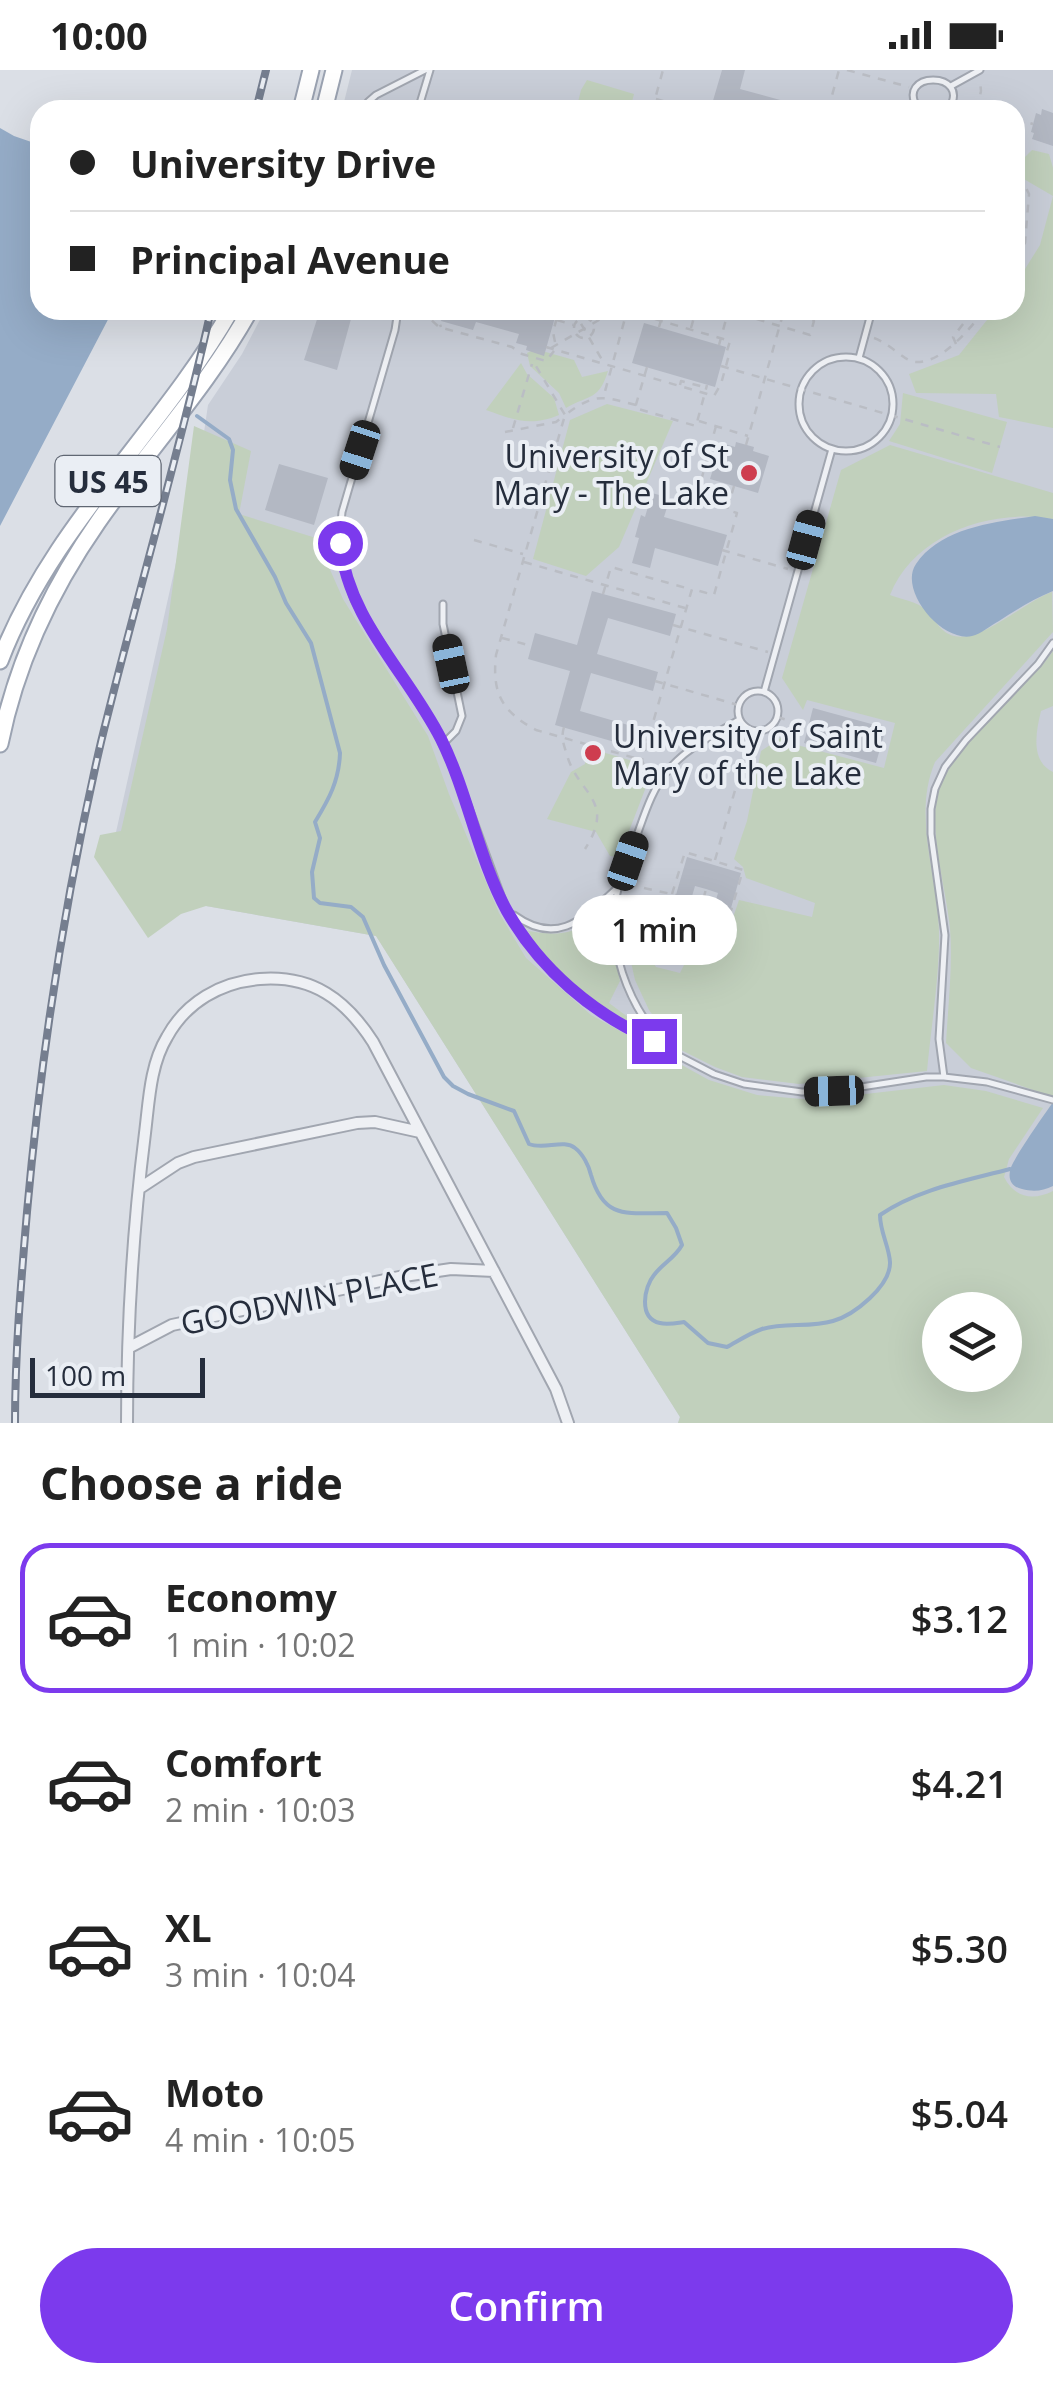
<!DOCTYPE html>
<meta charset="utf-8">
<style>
:root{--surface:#fff;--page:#f2f2f2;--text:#222;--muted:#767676;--line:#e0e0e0;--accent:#7c3aed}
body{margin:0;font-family:"Open Sans",sans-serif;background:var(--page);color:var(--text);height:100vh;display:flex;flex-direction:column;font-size:38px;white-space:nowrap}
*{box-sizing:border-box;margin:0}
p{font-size:32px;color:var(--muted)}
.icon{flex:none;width:55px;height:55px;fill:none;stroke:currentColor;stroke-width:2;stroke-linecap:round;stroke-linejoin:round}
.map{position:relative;height:1353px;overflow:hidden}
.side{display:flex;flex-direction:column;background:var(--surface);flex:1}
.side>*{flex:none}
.hud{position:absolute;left:30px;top:30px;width:995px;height:220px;border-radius:30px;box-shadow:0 10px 40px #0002;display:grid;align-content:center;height:220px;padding:0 40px;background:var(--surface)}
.buttons{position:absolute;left:922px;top:1222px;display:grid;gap:20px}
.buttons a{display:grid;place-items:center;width:100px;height:100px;border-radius:50%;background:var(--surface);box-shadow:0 10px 40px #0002;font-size:50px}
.scale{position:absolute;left:30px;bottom:25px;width:175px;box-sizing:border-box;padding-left:10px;border:5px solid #252d3c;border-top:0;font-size:28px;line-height:35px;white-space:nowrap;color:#252d3c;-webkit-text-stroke:8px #eaeef4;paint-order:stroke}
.end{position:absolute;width:45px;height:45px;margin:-22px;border:12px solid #7c3aed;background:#fff;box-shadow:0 0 0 5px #fff}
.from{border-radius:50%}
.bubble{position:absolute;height:70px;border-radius:35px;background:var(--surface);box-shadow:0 10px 40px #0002;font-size:32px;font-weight:600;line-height:70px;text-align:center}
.car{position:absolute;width:30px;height:60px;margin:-30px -15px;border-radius:12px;box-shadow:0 0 8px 2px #0007;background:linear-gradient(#222 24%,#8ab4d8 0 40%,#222 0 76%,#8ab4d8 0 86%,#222 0)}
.hud b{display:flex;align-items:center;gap:35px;height:95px;font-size:38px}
.hud b+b{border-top:2px solid var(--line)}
.hud i{width:25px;height:25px;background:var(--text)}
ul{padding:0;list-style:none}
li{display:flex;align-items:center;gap:30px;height:150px;margin:0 20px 15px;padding:0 20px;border:5px solid transparent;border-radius:30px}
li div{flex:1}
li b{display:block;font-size:38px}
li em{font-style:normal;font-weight:600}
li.selected{border-color:var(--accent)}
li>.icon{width:90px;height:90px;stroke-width:1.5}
h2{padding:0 40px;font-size:45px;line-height:120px}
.button{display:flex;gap:20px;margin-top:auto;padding:20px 40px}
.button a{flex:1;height:115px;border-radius:60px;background:var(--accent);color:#fff;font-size:40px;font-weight:600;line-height:115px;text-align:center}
.status{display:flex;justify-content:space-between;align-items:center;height:70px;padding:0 50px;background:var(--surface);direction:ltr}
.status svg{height:28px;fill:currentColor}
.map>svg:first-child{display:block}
.built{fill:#c9ced8;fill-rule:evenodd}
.green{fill:#c1d0bc;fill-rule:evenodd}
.water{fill:#95acc7}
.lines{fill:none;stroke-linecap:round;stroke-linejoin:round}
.stream{stroke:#95acc7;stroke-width:4}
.building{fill:#b3b8c3}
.lane-casing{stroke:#a1a6b0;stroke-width:9}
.street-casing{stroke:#a1a6b0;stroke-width:14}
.primary-casing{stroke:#9ba3b2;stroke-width:19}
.path{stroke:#babdc4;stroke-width:2.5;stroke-dasharray:8 8;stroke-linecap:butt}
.lane{stroke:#eef0f4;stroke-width:5}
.street{stroke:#eef0f4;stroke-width:10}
.primary{stroke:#fff;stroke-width:15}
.rail-casing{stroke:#757e8f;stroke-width:8}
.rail{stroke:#eaeef4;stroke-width:4;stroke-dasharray:11;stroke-linecap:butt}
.route{stroke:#7c3aed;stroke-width:12}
.poi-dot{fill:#ce3d4f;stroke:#eaeef4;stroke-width:4}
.labels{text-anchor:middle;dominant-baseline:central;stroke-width:8;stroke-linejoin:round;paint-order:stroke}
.shield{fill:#eaeef4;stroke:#606773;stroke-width:2.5}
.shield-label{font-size:30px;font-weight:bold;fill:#252d3c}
.poi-label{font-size:32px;fill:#252d3c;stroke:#eaeef4;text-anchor:end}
.street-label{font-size:32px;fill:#252d3c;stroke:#eaeef4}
</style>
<div class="status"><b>10:00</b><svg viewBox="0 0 49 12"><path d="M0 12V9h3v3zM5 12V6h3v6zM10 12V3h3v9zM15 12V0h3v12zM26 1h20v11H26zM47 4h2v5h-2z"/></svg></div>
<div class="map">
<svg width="1053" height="1353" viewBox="0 0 1053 1353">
<rect width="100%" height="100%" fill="#dbdfe6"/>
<!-- built -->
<path class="built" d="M352,0h701v1353h-375l2,-6 -304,-481 -170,-30 -98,-38 94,-422 6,-41 34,-51 23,-44h750v-200h-673zM940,1240h65v65h-65z"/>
<!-- green -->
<path class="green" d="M587,10l47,14 -4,16h-54l5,-20z
M1032,80l17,4 4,14v28l-38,-22v-7z
M1053,126v232l-54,-11 -3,-23 -80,-1 -7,-19 50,-19 36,-45h20v-25l25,-40z
M535,279l39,11 8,17 26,-6c-9,29 -17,23 -42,37l-7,-15 -29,-27 -3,-13z
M521,293l6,11 27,24 5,17c-29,12 -45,5 -73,-5z
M903,323l104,29 -15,51 -103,-32 11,-17z
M607,334l66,17 -54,126 -33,29 -53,-17 37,-139z
M194,356l57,25 -12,63 77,24 27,61 85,137 21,58 50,119 27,45 65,57 118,65 48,15 56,5 131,-15 42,6 57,17 -34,51 -5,18c11,21 29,24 49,14v232h-375l2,-6 -304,-481 -170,-30 -25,8 -33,24 -54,-81 6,-22 21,-4 46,-202zM940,1240h65v65h-65z
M890,375l163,48v26c-62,-11 -139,15 -163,76 11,4 28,7 36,15 10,9 13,22 28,26 27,7 70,-34 98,-44l1,40 -118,130c-23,54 3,114 4,169 1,43 -8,96 -12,140l-128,13 -57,-7 -27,-10 -38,-19 -28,-38 -14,-30 -4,-18 6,-11 11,3 8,13 24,6 4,-8h13l31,-33 11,-32 73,17 3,-14 -69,-25 -3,-11 -9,-8 13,-38 14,-70 23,-15 13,9 87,23 11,-45 -88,-23 -4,10 -21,-32 59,-208z
M1053,581v55l-12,5c-5,21 -11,50 12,61v325l-82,-29 -25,-25c2,-37 7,-78 4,-115 -4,-41 -22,-97 -12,-137 9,-33 77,-97 103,-124z
M585,677l51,15 10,25 -27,70 -9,-1 -14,-24 -49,-13 24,-47 14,-8z
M610,833l1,32 9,46 -11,22 39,29c-30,-5 -83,-50 -103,-74 -6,-8 -11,-18 -17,-27 43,7 51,0 82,-28z"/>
<!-- water -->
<path class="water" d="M0,58l14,8 26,9v165h73l-113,216z
M1035,446l18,3v72c-19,8 -36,18 -54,30 -8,4 -18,13 -27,15 -30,7 -74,-46 -56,-72 25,-37 80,-42 119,-48z
M1053,1032v84c-10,5 -20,6 -31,3 -9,-2 -14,-8 -12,-18 1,-10 35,-57 43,-69z"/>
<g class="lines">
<!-- stream -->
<path class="stream" d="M197,346l32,23 4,11 -3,30 6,29 39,68 11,26 25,40 29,110c-1,28 -11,46 -25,69l5,16 -8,34 2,26 6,5 31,4 12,10 21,48 60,112 9,9 15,8 46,17 15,33c15,6 35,-5 46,4 8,6 14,18 16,27 13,45 36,38 76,38l9,15 6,17c-7,13 -19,18 -28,30 -10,12 -16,43 6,48 7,2 17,0 24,-1l24,21 19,4c11,-6 23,-14 35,-18 22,-7 48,-1 71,-8 21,-6 58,-35 57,-59 -1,-16 -10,-30 -10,-47 38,-26 85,-34 130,-46"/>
</g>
<!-- building -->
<path class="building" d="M722,0h23l-5,19 66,18 -1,3h-71l-22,-6z
M1042,39l11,4v33l-21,-7 2,-6 -3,-1 5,-19 5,2z
M320,240l31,9 -14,51 -33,-10z
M444,240h113l-13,46 -18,-6 1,-4 -11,-3 3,-9 -43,-12 -3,8 -32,-9z
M644,253l82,24 -11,40 -83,-24z
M736,372l18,5 -1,4 16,5 -11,37 -48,-14 11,-36 14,4z
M279,394l49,14 -14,47 -49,-15z
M652,423l18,5 -6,19 63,18 -9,31 -63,-18 -5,20 -18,-5 7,-25 -4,-1 6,-22 4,2z
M592,521l84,23 -6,22 -62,-18 -11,36 61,18 -5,19 -62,-18 -11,38 62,18 -6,19 -81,-23 15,-54 -42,-12 7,-26 42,12z
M813,638l73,20 -10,35 -72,-20z
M687,787l54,16 -14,49 -16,-5 7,-24 -12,-4 -11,-3 -7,24 -15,-5z
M684,848l19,6 -8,39 -19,-6 -2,6 -16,-5 2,-7 -20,-5 5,-17 33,9z"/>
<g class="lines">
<defs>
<path id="lane" d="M951,16l29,-16
M370,40l-2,-8 8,-7 49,-25
M418,40l12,-40
M919,40c-28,-40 56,-40 29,0
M398,240l-3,20 -53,182 -3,31 3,19 12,38 86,137 28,68 38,104 39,55 32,31 56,37 81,42 30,10 58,8 33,-1 91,-14h18l43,5 66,18
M799 334a47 47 0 1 1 94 0a47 47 0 1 1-94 0Z
M859,288l13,-48
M738 641a20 20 0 1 1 40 0a20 20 0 1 1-40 0Z
M764,622l68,-243
M443,674l13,-13 6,-15 -19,-92v-20
M514,845c44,32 70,3 102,-26
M666,976c-38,-40 -62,-102 -48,-157 4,-17 13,-34 18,-51 9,-25 16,-49 33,-69 19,-22 46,-35 70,-49
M944,1007l-5,-38 6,-104 -14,-101v-25l4,-20 10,-22 21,-27 72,-76 15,-21"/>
<path id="street" d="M140,1118l38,-25 16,-6 163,-34 18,-1 45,10
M130,1277l42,-22 232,-49 47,-7 43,2
M127,1353c0,-96 6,-195 18,-290 4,-32 5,-68 22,-96 19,-35 54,-55 93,-58 53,-4 86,21 113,63l183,347 12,34"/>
<path id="primary" d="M301,40l10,-40
M324,40l10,-40
M0,591c51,-134 161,-229 231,-351
M0,674c16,-80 52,-156 98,-222 50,-72 110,-136 152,-212"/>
</defs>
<!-- lane casing -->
<use href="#lane" class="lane-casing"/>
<!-- street casing -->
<use href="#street" class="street-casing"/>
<!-- primary casing -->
<use href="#primary" class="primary-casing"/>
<!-- path -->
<path class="path" d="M847,0l62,17
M656,29l38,11
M962,34l22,6
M652,40l11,-40
M828,40l11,-40
M977,40l4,-19 -1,-10
M1015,49l18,5
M1015,112h8l6,12 -4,49 -10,17
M1015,115l6,13 -6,47
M420,240l19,17 73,20 10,7 24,7 8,-10
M434,240l7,17
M573,240l32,55
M726,240l84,25 4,-14 -7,-4
M574 258a10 10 0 1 1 20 0a10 10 0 1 1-20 0Z
M557,250l16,5
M659,257l5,-17
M691,258l5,-18
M874,268c15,5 32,24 41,24 27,2 55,-34 70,-52
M555,272l-2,-10 6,-22
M956,274l-3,-7 21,-27
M719,275l9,-33
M546,277l168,49 7,-12 8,-29 -2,-4 3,-10 -103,-30 -23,84
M551,278l65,-38
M721,296l279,81
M647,297l-12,41 61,18 11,-41
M680,315l1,-4 23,6
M636,335c-35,-9 -41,-12 -71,10l-69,240c-4,38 5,56 40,75l106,30
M699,351l49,15
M716,356l-17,62 30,8
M513,358l19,-64
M505,362l51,-10 9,-7 -32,-54
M746,375l37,-131
M474,470l49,14
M722,480l66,19
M524,492l161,46
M603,524l8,-27 79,22
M673,555l95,27
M502,568l30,8
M655,611l83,24
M777,647l31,9
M564,657c-3,10 -1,15 2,25 11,43 51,47 19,97
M639,668l38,11
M649,711l-7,-21 50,-171 22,6 23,-82 -10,-3 7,-24
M715,790l37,-129
M644,818l32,7
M672,824l13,-42 58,18 -16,54 -28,-8 7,-27"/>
<!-- lane -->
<use href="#lane" class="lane"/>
<!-- street -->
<use href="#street" class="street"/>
<!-- primary -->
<use href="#primary" class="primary"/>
<defs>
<path id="rail" d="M256,40l10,-40
M15,1353c0,-70 6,-141 12,-211 14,-158 38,-315 74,-470 35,-144 78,-287 110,-432"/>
</defs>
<!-- rail casing -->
<use href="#rail" class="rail-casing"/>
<!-- rail -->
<use href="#rail" class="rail"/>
</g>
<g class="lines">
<!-- route -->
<path class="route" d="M340,473c8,77 67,129 101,196 27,54 37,119 66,172 33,58 86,103 147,130"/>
</g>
<!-- markers -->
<g class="poi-dot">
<circle cx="749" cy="403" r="10"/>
<circle cx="593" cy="683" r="10"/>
</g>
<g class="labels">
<!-- shield labels -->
<rect class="shield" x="55.5" y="386" width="105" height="50" rx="8"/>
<g class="shield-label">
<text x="108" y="411">US 45</text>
</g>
<!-- poi labels -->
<g class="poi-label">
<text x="729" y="385">University of St<tspan x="729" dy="37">Mary - The Lake</tspan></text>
<text x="613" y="665" text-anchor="start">University of Saint<tspan x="613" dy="37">Mary of the Lake</tspan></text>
</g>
<!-- street labels -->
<g class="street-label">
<text transform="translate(309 1228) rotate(-11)">GOODWIN PLACE</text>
</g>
</g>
</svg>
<div class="buttons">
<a><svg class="icon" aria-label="layers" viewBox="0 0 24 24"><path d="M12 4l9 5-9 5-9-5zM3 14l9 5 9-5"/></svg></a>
</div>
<div class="scale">100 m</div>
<i class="end from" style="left:340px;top:473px"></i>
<i class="end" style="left:654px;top:971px"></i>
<div class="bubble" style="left:572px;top:825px;width:165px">1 min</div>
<i class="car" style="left:360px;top:380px;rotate:198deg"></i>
<i class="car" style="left:806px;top:470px;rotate:15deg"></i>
<i class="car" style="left:451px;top:594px;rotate:348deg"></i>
<i class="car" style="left:628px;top:791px;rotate:19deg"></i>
<i class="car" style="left:834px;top:1021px;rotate:268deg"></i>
<div class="hud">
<b><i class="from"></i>University Drive</b>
<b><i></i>Principal Avenue</b>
</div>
</div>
<section class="side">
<h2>Choose a ride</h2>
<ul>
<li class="selected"><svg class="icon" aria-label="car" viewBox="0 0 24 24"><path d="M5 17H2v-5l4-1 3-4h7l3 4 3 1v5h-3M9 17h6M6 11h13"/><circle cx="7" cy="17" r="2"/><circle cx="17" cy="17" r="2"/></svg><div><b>Economy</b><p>1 min · 10:02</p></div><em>$3.12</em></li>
<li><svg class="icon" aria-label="car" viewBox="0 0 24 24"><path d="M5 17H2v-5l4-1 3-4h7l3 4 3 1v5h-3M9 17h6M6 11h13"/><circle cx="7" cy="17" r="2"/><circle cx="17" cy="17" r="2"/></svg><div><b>Comfort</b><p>2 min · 10:03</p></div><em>$4.21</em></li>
<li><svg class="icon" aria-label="car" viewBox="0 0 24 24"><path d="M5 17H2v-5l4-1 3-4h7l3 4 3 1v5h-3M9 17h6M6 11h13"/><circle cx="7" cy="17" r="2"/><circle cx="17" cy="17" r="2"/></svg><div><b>XL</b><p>3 min · 10:04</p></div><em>$5.30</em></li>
<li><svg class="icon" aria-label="car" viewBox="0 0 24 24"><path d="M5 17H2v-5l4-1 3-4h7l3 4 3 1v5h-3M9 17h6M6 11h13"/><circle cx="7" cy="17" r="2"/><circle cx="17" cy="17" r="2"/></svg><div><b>Moto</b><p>4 min · 10:05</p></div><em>$5.04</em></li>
</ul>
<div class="button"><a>Confirm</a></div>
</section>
